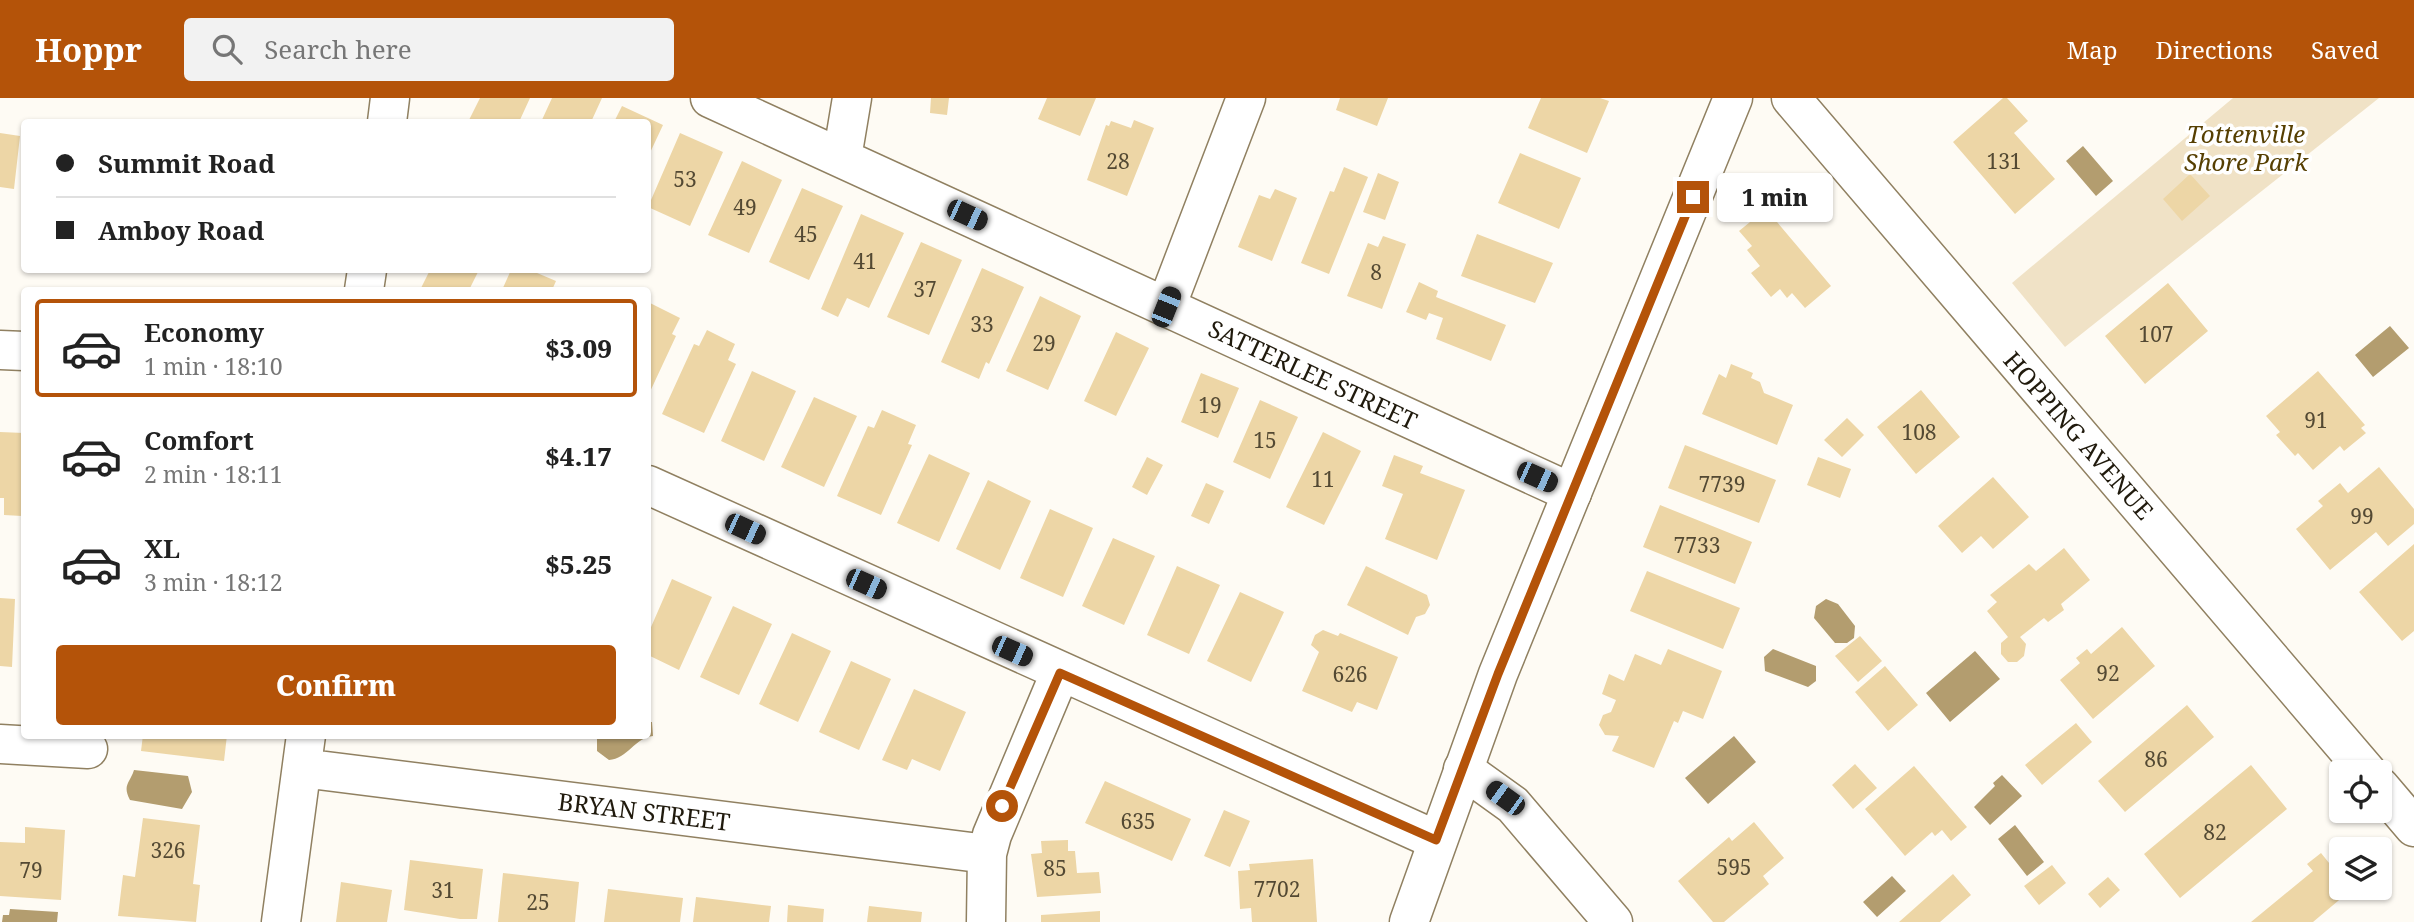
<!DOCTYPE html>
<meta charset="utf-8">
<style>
:root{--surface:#fff;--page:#f2f2f2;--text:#222;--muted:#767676;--line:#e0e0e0;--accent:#b45309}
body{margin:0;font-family:"Noto Serif",serif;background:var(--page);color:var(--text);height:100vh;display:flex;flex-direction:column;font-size:26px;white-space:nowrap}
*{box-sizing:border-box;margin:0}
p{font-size:23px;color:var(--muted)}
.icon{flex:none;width:38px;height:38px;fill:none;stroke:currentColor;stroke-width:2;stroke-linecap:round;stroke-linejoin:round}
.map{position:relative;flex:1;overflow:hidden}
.panel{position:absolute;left:21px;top:189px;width:630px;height:452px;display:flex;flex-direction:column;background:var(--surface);border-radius:7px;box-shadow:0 2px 5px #0004}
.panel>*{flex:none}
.banner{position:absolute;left:21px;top:21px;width:630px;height:154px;border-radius:7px;box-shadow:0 2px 5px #0004;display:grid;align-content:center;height:154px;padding:0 35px;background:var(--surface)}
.tools{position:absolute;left:2329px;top:662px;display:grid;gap:14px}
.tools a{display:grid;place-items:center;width:63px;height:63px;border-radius:7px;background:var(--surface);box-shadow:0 2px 5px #0004;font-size:35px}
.end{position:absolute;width:32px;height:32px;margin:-16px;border:9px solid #b45309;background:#fff;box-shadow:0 0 0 4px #fff}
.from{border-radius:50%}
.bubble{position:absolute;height:49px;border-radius:7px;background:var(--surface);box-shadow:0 2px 5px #0004;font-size:23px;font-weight:800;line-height:49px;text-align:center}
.car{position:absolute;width:21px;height:42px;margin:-21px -10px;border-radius:9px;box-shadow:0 0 5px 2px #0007;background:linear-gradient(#222 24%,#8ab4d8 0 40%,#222 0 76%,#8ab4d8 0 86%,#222 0)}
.banner b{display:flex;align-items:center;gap:24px;height:66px;font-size:26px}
.banner b+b{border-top:2px solid var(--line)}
.banner i{width:18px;height:18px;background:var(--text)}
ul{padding:12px 0 0;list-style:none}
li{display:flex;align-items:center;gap:21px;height:98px;margin:0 14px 10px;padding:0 21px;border:4px solid transparent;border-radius:7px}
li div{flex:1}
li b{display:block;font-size:26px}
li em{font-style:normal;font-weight:800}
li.selected{border-color:var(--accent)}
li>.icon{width:63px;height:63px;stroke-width:1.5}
.primary-button{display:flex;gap:14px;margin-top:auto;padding:14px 35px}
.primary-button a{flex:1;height:80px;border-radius:7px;background:var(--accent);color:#fff;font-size:28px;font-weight:800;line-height:80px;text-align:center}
header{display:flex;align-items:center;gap:42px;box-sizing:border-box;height:98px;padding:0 35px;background:var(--accent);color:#fff}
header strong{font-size:33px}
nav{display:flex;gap:38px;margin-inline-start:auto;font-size:24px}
.search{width:490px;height:63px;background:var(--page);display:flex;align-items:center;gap:18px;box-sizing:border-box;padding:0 24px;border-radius:7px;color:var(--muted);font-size:26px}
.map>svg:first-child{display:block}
.green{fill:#f0e2c6}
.water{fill:#b39d6f}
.building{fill:#edd6a6}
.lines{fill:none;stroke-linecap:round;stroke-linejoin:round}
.street-casing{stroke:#908061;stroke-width:41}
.secondary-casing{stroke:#908061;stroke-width:41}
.street{stroke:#fff;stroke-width:38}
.secondary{stroke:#fff;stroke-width:38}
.route{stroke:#b45309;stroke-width:9}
.labels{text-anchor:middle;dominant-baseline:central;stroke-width:7;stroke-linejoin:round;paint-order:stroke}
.number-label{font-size:21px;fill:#534933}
.park-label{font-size:24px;font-style:italic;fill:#563f02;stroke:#fff}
.street-label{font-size:24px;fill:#201a0d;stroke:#fff}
</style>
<header>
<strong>Hoppr</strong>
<div class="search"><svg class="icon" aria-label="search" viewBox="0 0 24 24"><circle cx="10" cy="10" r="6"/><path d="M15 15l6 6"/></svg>Search here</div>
<nav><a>Map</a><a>Directions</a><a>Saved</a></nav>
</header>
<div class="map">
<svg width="2414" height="824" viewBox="0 0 2414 824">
<rect width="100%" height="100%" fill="#fefbf4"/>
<!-- green -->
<path class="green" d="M2233,0h146l-314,249 -53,-64z"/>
<!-- water -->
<path class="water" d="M2083,48l30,35 -17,15 -30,-35z
M2390,228l19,22 -36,29 -18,-22z
M1826,501l12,5 17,22 -1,12 -7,5h-12l-21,-25 2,-12z
M1773,551l43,17v15l-8,6 -43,-16 -1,-14z
M1975,553l25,28 -50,43 -24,-29z
M648,624h4l1,14c-17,1 -26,23 -44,24l-12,-9v-16h51z
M1734,638l22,26 -48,42 -23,-26z
M134,672l54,6 4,16 -10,17 -52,-9c-8,-15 0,-17 4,-30z
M2002,677l20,21 -32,29 -16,-18 21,-21 -2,-3z
M2015,727l29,37 -17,14 -29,-37z
M1892,778l14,15 -29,26 -14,-15z
M10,811l48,3 -1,10h-55l1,-7h6z"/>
<!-- building -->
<path class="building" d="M480,0h50l-11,24h-51z
M552,0h50l-11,24h-50z
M931,0h18l-2,17 -17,-2z
M1047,0h49l-16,38 -42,-17z
M1340,0h48l-11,28 -41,-16z
M1541,0h59l9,3 -22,52 -59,-25z
M2003,0h4l21,23 -14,12 41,46 -40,35 -62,-72z
M622,8l41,19 -15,32v-35h-34z
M1134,22l20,8 -27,68 -40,-16 19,-55 3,1 2,-5 20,7z
M0,35l20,3 -6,53 -14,-2z
M680,35l43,19 -33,74 -42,-19z
M1520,55l61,25 -22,51 -61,-26z
M742,63l40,19 -33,73 -41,-18z
M1344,69l24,10 -39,97 -28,-11 29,-72 4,1z
M1378,75l21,9 -14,38 -22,-8z
M2190,76l20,22 -28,25 -19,-22z
M802,90l41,18 -34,74 -40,-18z
M1275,91l22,9 -25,63 -34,-14 21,-52 11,4z
M1766,111l65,77 -26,22 -13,-15 -5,5 -7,-9 -9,8 -20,-24 9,-7 -13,-16 5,-4 -13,-15z
M861,116l43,19 -35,75 -22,-10 -9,19 -17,-8z
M1477,136l76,29 -18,40 -74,-27z
M1383,138l23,8 -24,65 -35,-13 21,-53 10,4z
M921,144l41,18 -33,75 -42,-18z
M982,170l42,19 -35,77 -3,-2 -7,17 -38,-17z
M430,172h49l-10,20h-49z
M511,172h19l26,11 -4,9h-50z
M1419,184l19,9 -2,6 70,28 -15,36 -55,-22 7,-21 -14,-5 -3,7 -20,-8z
M2168,185l40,48 -63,53 -40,-48z
M1040,198l41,20 -33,74 -42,-19z
M648,204l32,16 -8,16 4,2 -28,60z
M707,232l28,14 -7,16 8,4 -32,69 -42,-19 32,-70 5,2z
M1116,234l33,16 -33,68 -32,-15z
M1731,266l22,9 -2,5 9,4 4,11 29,12 -16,40 -75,-31 17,-40 7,4z
M752,273l44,20 -32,70 -43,-20z
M2318,273l47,54 -4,3 5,5 -22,18 -4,-5 -27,24 -15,-17 -3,3 -19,-21 4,-3 -14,-16z
M1201,275l38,15 -21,50 -37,-16z
M1921,292l39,47 -44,37 -39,-47z
M814,299l43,19 -33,71 -43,-20z
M1260,302l38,17 -28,62 -37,-17z
M882,312l34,15 -8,19 4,1 -31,70 -44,-19 31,-70 6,2z
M1847,320l17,17 -22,22 -18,-17z
M0,334l24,1 -2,83 -18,-1v-17h-4z
M1323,334l38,19 -37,74 -38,-18z
M1685,347l91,35 -17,43 -91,-35z
M929,356l41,19 -31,69 -42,-19z
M1394,357l29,11 -3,7 45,17 -28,70 -52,-21 18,-45 -21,-8z
M1147,359l16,8 -16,30 -15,-8z
M1818,359l33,12 -11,29 -33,-13z
M2379,369l35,42v15l-26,22 -12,-14 -46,38 -34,-41 27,-23 -5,-5 22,-18 8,10z
M1993,379l36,40 -36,32 -12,-13 -19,17 -24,-27z
M988,382l43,21 -31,69 -44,-21z
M1206,385l18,8 -15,33 -18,-8z
M1660,407l92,37 -17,42 -92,-37z
M1050,411l43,19 -30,69 -43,-19z
M1113,440l42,18 -31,69 -42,-19z
M2414,446v87l-12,10 -43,-49z
M2064,450l26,32 -29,24 3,6 -16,12 -4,-4 -24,19 6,7 -2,12 -7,6h-9l-7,-8v-11l7,-6 -21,-26 10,-9 -7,-7 39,-31 7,7z
M1177,468l43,19 -31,69 -42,-19z
M1366,468l61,29 3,10 -5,9 -9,3 -8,18 -61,-30z
M1647,473l93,37 -17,41 -93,-38z
M672,481l40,18 -33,73 -31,-15v-21z
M1240,494l44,20 -33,70 -44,-21z
M0,500l15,1 -3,68 -12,-1z
M733,508l39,18 -33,71 -39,-18z
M2122,529l33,39 -62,53 -33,-39 20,-17 -4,-5 11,-9 4,5z
M1323,532l15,6 2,-3 58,24 -21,53 -20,-8 -5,10 -50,-21 17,-39 -8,-7 4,-10z
M792,535l39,18 -33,71 -39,-18z
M1860,538l22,25 -24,21 -23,-26z
M1668,551l54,22 -19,48 -20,-8 -5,12 -4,-2 -20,47 -42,-17 7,-15 -14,-1 -6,-10 4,-10 8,-3 5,-12 -14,-6 7,-20 15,7 11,-27 26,11z
M851,563l40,18 -32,71 -40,-18z
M1885,568l33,39 -30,26 -33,-39z
M914,591l52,23 -26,59 -28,-12 -5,11 -25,-10z
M2187,607l27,32 -89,75 -27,-31z
M2076,625l16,19 -50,43 -17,-20z
M143,637h84l-3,26 -83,-10z
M1855,666l22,24 -24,21 -21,-24z
M2251,667l36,44 -107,89 -36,-44z
M1914,668l53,61 -16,14 -9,-11 -7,6 -3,-4 -27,24 -40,-47z
M1105,683l86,38 -19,42 -87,-38z
M1224,712l26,11 -20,46 -26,-11z
M143,720l57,7 -7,59 7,1 -4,37 -78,-6 5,-41 12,2z
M1754,724l30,36 -21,18 6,8 -45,38h-11l-35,-41 51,-44 3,4z
M25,729l40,3 -4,70 -61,-4v-54l25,1z
M1068,742v11h7l2,22 22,-1 2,21 -64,4 -6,-43 11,-1 -1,-12z
M2321,755l21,26v8l9,3 -38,32h-62l62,-51 -6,-7z
M1313,761l4,63h-65l-1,-14 -11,1 -2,-38 12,-1 -1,-6z
M410,762l73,9 -6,50h-17l-56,-9z
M2052,767l14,18 -27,22 -15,-19z
M503,775l76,9 -4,40h-77z
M1953,776l18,21 -31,27h-41z
M2108,779l12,13 -20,18 -12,-14z
M341,784l51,8 -5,32h-51z
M608,791l75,9 -3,24h-76z
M696,799l75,9 -2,16h-76z
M788,807l36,4 -1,13h-36z
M869,808l53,6 -1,10h-54z
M1100,813v11h-59v-7z"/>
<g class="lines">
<defs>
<path id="street" d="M710,0l862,395
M1791,0l576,674
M387,24l3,-24
M842,60l10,-60
M364,192l3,-20
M1166,209l80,-209
M0,252l24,1
M648,387l788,355
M0,646l88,5
M302,670l685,86
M1463,671l50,36 100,117
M2380,689l34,40
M281,824l25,-187
M986,824l1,-68 5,-19 68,-162"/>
<path id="secondary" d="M1409,824l89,-248 235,-576"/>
</defs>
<!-- street casing -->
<use href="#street" class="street-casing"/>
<!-- secondary casing -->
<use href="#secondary" class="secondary-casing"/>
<!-- street -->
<use href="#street" class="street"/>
<!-- secondary -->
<use href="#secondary" class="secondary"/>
</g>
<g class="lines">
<!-- route -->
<path class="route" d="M1002,708l58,-133 376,167 62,-166 195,-477"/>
</g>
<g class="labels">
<!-- number labels -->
<g class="number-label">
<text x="1118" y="63">28</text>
<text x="2004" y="63">131</text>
<text x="685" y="81">53</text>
<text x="745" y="109">49</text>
<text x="806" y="136">45</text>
<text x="865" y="163">41</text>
<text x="1376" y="174">8</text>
<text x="925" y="191">37</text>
<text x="982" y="226">33</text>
<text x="2156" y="236">107</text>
<text x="1044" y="245">29</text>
<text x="1210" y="307">19</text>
<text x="2316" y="322">91</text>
<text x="1919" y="334">108</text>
<text x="1265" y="342">15</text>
<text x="1323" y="381">11</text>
<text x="1722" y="386">7739</text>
<text x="2362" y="418">99</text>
<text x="1697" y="447">7733</text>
<text x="2108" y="575">92</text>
<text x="1350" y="576">626</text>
<text x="2156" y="661">86</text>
<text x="1138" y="723">635</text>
<text x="2215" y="734">82</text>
<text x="168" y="752">326</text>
<text x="1734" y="769">595</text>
<text x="1055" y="770">85</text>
<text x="31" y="772">79</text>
<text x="1277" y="791">7702</text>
<text x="443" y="792">31</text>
<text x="538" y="804">25</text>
</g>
<!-- park labels -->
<g class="park-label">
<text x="2246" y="35">Tottenville<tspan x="2246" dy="28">Shore Park</tspan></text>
</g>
<!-- street labels -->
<g class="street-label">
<text transform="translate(1313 276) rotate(25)">SATTERLEE STREET</text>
<text transform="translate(2079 337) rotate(49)">HOPPING AVENUE</text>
<text transform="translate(644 713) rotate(7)">BRYAN STREET</text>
</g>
</g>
</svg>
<div class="tools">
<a><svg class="icon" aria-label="locate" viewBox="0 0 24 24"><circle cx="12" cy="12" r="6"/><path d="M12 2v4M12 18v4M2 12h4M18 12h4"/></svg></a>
<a><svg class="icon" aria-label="layers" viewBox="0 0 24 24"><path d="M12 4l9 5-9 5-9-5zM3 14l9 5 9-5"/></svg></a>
</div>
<i class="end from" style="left:1002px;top:708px"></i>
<i class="end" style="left:1693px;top:99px"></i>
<div class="bubble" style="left:1717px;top:75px;width:116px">1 min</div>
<i class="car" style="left:967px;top:117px;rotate:115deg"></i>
<i class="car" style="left:1166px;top:209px;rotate:22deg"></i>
<i class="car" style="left:1537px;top:379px;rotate:114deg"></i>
<i class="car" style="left:745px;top:431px;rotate:115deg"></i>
<i class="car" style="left:866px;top:486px;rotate:114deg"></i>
<i class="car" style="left:1012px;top:553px;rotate:114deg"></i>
<i class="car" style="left:1505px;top:700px;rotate:306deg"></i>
<div class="banner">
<b><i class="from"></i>Summit Road</b>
<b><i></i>Amboy Road</b>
</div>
<section class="panel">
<ul>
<li class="selected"><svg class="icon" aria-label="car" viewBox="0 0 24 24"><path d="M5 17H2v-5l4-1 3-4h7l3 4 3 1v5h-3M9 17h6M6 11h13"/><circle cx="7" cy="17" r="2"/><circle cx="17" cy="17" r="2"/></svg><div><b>Economy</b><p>1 min · 18:10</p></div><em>$3.09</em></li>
<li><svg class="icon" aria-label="car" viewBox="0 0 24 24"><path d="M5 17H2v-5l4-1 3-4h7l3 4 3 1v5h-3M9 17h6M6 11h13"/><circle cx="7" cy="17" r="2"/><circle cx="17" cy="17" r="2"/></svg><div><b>Comfort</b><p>2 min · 18:11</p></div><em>$4.17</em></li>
<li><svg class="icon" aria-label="car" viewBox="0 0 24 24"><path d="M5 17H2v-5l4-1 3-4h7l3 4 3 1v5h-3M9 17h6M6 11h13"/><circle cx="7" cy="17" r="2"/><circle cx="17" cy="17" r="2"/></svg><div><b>XL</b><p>3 min · 18:12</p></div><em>$5.25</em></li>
</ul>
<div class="primary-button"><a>Confirm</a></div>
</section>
</div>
